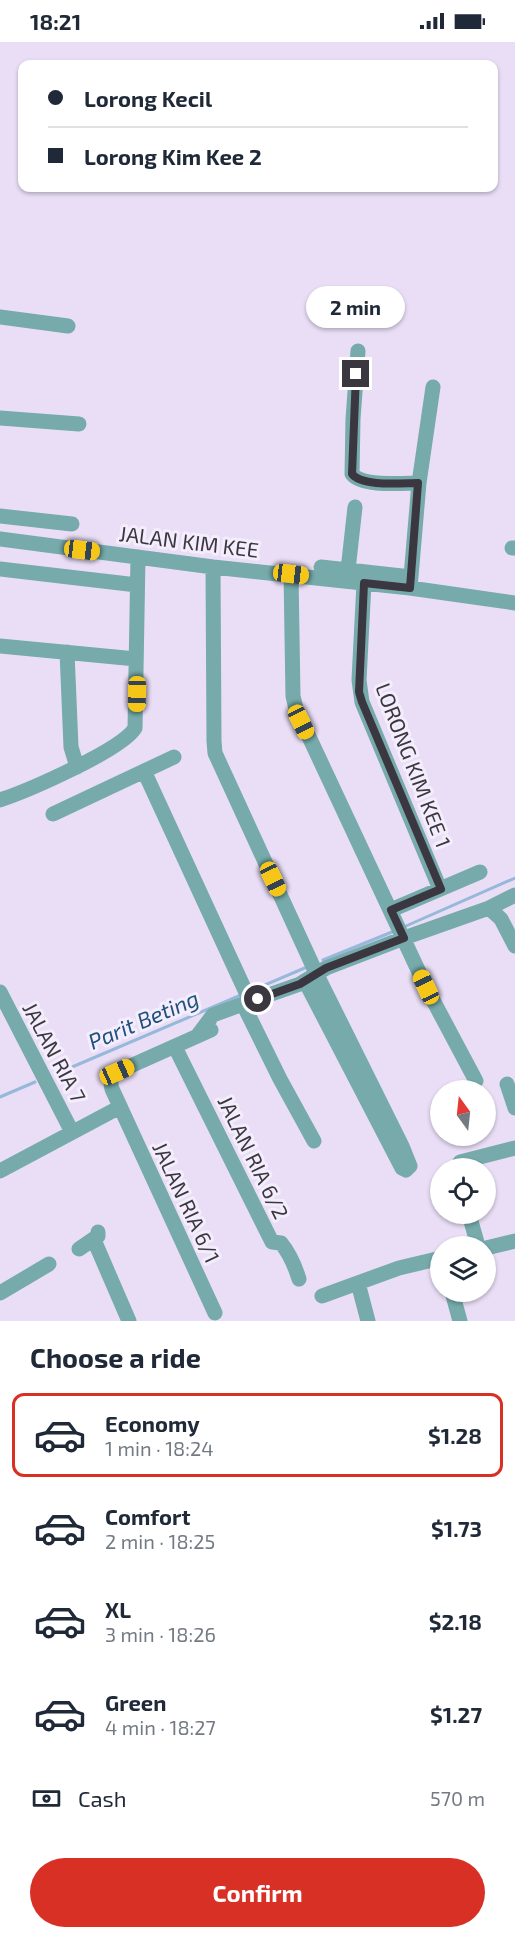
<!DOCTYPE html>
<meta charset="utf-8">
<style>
:root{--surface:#fff;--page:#f6f6f7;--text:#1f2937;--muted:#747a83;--line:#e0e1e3;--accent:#d93025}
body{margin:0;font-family:"Exo 2",sans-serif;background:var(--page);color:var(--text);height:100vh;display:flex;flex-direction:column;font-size:22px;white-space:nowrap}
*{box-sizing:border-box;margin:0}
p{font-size:20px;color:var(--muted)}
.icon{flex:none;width:33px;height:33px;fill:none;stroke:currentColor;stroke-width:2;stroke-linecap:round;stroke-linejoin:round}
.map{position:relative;height:1279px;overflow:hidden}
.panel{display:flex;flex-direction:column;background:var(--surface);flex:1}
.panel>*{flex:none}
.banner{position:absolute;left:18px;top:18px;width:480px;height:132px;border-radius:12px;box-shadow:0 2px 4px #0004;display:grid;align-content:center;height:132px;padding:0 30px;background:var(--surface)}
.needle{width:39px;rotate:345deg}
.buttons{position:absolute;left:430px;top:1038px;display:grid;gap:12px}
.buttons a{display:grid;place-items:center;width:66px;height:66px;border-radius:50%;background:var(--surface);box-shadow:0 2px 4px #0004;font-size:30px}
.end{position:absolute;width:27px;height:27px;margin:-14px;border:8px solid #3b3740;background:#fff;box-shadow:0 0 0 3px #fff}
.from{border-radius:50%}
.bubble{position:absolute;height:42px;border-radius:21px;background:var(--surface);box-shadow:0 2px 4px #0004;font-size:20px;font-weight:700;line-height:42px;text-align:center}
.car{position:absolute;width:18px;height:36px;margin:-18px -9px;border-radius:8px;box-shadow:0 0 4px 2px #0007;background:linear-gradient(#f5c518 24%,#345 0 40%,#f5c518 0 76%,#345 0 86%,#f5c518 0)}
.banner b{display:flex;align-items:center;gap:21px;height:57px;font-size:22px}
.banner b+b{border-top:2px solid var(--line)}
.banner i{width:15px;height:15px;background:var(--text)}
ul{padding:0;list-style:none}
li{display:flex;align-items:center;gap:18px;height:84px;margin:0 12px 9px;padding:0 18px;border:3px solid transparent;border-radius:12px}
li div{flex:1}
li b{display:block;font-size:22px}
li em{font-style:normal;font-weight:700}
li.selected{border-color:var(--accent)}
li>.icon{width:54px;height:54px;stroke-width:1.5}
h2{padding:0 30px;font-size:27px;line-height:72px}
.pay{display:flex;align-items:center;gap:15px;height:66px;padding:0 30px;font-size:22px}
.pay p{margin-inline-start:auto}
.primary-button{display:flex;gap:12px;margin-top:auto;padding:12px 30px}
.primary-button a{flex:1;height:69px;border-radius:36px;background:var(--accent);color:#fff;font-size:24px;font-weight:700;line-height:69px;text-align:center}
.status{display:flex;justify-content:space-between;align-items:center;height:42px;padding:0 30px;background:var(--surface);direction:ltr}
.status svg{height:16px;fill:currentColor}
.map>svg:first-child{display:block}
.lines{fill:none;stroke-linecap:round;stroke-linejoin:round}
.stream{stroke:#96b8da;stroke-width:3}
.minor{stroke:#76aaab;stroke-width:15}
.route{stroke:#3b3740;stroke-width:8}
.labels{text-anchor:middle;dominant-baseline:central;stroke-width:6;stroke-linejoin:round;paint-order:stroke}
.street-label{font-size:21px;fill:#3b3740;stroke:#f4edfc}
.water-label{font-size:22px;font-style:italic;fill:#20517e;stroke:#f4edfc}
</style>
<div class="status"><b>18:21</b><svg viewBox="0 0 49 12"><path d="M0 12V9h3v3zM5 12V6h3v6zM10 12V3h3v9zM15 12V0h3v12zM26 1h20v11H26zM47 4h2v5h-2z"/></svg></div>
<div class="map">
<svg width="515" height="1279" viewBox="0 0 515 1279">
<rect width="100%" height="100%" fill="#e9def6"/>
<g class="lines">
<!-- stream -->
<path class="stream" d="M406,884l109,-48
M323,918l69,-28
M253,948l54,-23
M58,1031l183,-78
M0,1055l35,-15"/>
<!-- minor -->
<path class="minor" d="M0,275l68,9
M358,309l-5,68 -1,55c10,13 51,9 67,9
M0,376l79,6
M0,474l72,8
M0,497l213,28 197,21 105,15
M512,506h3
M213,525l1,174 1,12 102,222 85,171 8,20 -4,4 -4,-2 -97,-187
M321,525l90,10
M0,527l137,16
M291,532l2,122 3,13 130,278 50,94
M347,537l8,-72
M364,541l-5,97 3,22 78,187
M410,546l9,-105 14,-96
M0,604l136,13
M67,610l4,95 6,20
M144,729l106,230
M0,758c27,-9 122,-50 135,-72l3,-171
M53,772l121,-57
M489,866l26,-13
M391,868l89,-38
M0,950l72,140
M211,988l-94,42c-7,6 -7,10 -5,17l103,224
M198,993l15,-20 30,-11
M175,1005l97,195 9,1c9,11 14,23 18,36
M507,1042l8,24
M314,1099l-34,-62 -37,-75 57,-20 26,-16 78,-30 85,-30 12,11 14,27
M457,1126l3,-6 55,-14
M0,1129l120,-64
M469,1172l9,32
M94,1198l35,81
M486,1206l29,-7
M79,1207l19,-13v-4
M358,1241l10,38
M452,1250l8,29
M0,1251l49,-29
M322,1254l77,-28 42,-10"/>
</g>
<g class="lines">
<!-- route -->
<path class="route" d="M258,957l42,-15 26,-16 78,-30 -13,-28 50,-21 -79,-187 -3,-10 5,-109 46,5 8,-105c-16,0 -56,4 -66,-9l4,-100"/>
</g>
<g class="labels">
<!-- street labels -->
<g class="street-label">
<text transform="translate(189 499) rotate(7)">JALAN KIM KEE</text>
<text transform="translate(414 723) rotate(69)">LORONG KIM KEE 1</text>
<text transform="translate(55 1010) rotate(62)">JALAN RIA 7</text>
<text transform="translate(254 1115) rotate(64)">JALAN RIA 6/2</text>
<text transform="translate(187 1160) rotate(65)">JALAN RIA 6/1</text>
</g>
<!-- water labels -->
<g class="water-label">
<text transform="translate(143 977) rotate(-23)">Parit Beting</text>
</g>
</g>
</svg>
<div class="buttons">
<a><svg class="needle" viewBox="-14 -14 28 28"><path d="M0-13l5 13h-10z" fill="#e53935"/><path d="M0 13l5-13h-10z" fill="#747a83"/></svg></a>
<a><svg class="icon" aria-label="locate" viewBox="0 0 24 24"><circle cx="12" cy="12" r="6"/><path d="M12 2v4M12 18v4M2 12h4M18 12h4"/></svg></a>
<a><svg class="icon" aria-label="layers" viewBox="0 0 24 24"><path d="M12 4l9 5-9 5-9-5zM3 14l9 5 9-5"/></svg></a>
</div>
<i class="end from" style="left:258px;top:957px"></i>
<i class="end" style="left:356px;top:332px"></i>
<div class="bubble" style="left:306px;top:244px;width:99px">2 min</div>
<i class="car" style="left:82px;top:508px;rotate:97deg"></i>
<i class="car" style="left:291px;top:532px;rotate:97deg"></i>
<i class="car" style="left:137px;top:652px;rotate:181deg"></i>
<i class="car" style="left:301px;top:680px;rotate:154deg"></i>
<i class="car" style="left:273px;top:837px;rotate:155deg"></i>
<i class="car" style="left:426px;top:945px;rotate:335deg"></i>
<i class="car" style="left:117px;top:1030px;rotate:66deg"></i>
<div class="banner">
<b><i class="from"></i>Lorong Kecil</b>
<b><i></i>Lorong Kim Kee 2</b>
</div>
</div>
<section class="panel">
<h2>Choose a ride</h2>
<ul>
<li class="selected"><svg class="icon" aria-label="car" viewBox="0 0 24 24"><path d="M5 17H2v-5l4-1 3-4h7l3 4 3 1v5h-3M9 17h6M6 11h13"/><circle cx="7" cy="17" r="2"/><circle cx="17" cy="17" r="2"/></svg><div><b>Economy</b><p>1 min · 18:24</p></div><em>$1.28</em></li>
<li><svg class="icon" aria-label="car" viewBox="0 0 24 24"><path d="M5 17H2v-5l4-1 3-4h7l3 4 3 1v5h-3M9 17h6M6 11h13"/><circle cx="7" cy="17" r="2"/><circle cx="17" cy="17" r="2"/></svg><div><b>Comfort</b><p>2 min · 18:25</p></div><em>$1.73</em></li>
<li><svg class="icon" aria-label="car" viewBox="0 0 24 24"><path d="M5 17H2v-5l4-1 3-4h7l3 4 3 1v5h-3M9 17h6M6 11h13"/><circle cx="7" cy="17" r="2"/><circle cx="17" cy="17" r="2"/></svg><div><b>XL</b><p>3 min · 18:26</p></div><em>$2.18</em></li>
<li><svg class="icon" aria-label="car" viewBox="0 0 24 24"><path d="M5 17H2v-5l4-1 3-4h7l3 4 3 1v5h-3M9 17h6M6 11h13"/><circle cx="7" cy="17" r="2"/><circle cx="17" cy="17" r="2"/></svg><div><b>Green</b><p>4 min · 18:27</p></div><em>$1.27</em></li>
</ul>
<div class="pay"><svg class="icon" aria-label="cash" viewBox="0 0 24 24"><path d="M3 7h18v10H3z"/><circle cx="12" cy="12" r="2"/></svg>Cash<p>570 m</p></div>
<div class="primary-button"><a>Confirm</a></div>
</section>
